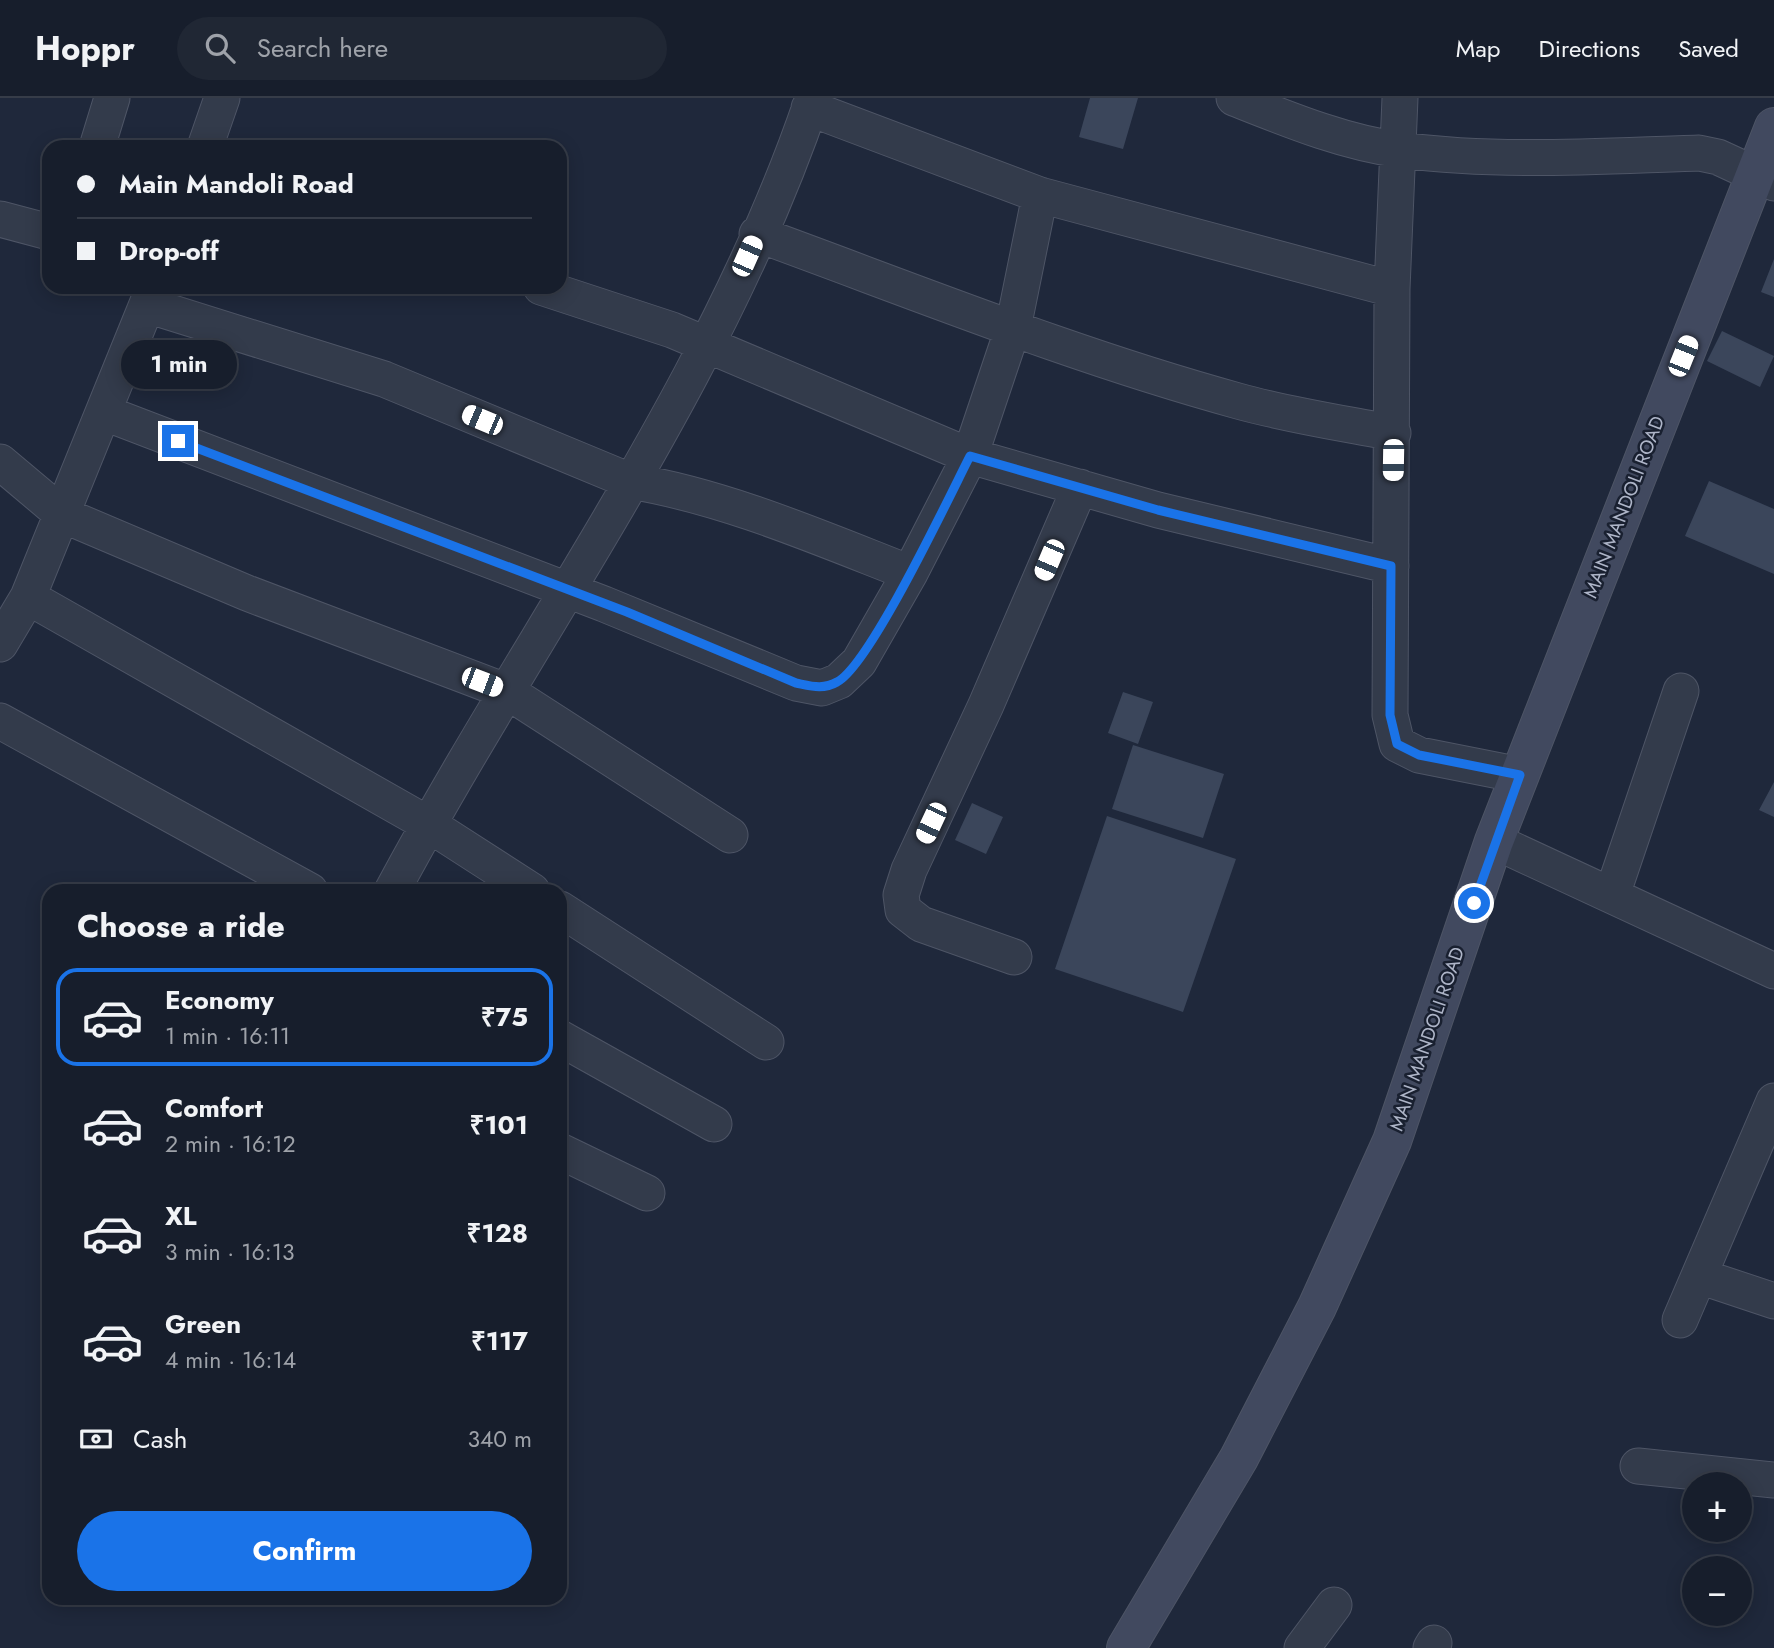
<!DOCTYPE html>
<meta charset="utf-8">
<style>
:root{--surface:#171e2c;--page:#202734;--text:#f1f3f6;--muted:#9ea2a9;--line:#363c48;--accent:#1a73e8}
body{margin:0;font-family:Jost,sans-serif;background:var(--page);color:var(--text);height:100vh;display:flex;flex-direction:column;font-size:26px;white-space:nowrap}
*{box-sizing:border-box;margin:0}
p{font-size:23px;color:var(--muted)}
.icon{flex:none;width:38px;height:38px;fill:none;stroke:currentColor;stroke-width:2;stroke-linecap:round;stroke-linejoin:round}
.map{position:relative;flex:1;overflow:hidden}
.sheet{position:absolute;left:42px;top:786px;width:525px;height:721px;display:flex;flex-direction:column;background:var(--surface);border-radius:21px;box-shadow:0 4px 18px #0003,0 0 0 2px var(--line)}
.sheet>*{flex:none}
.banner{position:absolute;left:42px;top:42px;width:525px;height:154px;border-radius:21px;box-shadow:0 4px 18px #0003,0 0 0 2px var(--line);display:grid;align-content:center;height:154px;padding:0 35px;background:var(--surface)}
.tools{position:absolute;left:1682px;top:1374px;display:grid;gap:14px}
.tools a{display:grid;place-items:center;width:70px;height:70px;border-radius:50%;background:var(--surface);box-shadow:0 4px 18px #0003,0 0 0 2px var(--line);font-size:35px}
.end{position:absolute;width:32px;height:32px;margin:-16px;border:9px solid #1a73e8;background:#fff;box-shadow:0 0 0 4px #fff}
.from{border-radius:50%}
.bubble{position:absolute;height:49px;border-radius:24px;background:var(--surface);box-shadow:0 4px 18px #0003,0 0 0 2px var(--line);font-size:23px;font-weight:700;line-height:49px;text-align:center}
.car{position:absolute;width:21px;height:42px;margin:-21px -10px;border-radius:9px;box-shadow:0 0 5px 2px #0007;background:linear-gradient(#fff 24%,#345 0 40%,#fff 0 76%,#345 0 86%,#fff 0)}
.banner b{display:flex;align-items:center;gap:24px;height:66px;font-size:26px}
.banner b+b{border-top:2px solid var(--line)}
.banner i{width:18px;height:18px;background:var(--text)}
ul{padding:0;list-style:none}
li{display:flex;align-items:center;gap:21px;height:98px;margin:0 14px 10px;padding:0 21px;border:4px solid transparent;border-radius:21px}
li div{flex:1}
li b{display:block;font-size:26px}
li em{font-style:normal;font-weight:700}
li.on{border-color:var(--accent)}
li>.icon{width:63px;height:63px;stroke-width:1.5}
h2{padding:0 35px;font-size:32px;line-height:84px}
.pay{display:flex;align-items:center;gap:18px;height:77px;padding:0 35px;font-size:26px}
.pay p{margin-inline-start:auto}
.cta{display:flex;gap:14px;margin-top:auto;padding:14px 35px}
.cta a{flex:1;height:80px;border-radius:42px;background:var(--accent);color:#fff;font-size:28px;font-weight:700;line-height:80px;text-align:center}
header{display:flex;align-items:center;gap:42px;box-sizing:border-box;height:98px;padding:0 35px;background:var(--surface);border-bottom:2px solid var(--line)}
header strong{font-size:33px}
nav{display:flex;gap:38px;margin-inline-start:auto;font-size:24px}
.search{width:490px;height:63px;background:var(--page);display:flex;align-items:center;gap:18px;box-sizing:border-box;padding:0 24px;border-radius:38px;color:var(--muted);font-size:26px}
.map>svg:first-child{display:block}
.building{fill:#3b465b}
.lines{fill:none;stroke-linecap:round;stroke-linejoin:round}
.street-casing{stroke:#4e5566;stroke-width:37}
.secondary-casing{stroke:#4e5566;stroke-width:40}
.street{stroke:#333b4b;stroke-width:35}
.secondary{stroke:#41495f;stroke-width:38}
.route{stroke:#1a73e8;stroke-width:9}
.labels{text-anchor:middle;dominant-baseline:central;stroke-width:5;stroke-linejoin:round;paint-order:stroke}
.street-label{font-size:19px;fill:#aeb5c8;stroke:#192030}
</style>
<header>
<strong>Hoppr</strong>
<div class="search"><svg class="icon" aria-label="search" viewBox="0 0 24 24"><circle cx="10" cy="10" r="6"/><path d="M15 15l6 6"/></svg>Search here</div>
<nav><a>Map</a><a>Directions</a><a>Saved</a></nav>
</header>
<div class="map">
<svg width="1774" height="1550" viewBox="0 0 1774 1550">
<rect width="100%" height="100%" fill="#1f283b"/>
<!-- building -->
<path class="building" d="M1090,0h48l-15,51 -44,-12z
M1774,161v38l-13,-5z
M1722,233l52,25 -14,31 -53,-26z
M1709,383l65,28v65l-89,-38z
M1123,594l30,10 -15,42 -30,-11z
M1133,647l91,29 -21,64 -91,-29z
M1774,684v35l-15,-7z
M972,705l31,14 -17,37 -31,-14z
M1107,718l129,43 -53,153 -128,-43z"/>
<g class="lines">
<defs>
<path id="street" d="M1234,0c53,21 111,45 167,52 99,13 198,6 298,3l19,4 56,26
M1400,0l-8,191 -2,426 7,29 22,11 101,20
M809,10l231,87 352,94
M97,49l15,-49
M205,49l17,-49
M0,121l49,13
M757,136c159,58 317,122 481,167 50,14 104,22 155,32
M541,189l131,43 298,126 188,54 233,56
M147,207l237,74 246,102c96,16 190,57 280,92
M105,315l499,191 192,79 26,5 17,-7 20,-19 51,-89 60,-117 43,-128 27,-133
M0,364l63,53 184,78 261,99 222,143
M28,499l400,227 104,67
M0,546l28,-47 126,-310
M0,623l310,170
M1494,743l280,130
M392,793c141,-263 325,-508 421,-793
M1612,797l69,-204
M560,811l206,133
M1014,859l-93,-33 -18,-14 -2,-15 8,-25 77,-165 94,-218
M560,940l154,86
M560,1053l87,42
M1699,1178l75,25
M1680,1222l94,-219
M1638,1368l136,14
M1302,1550l32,-43
M1431,1550l3,-5"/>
<path id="secondary" d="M1126,1550l113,-190 78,-151 75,-166 102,-300 280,-714"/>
</defs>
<!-- street casing -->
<use href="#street" class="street-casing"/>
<!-- secondary casing -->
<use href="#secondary" class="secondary-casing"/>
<!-- street -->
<use href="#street" class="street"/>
<!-- secondary -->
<use href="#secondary" class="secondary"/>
</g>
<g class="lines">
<!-- route -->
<path class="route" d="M178,343l449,171 169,71c15,3 27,7 41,-1 33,-17 112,-185 133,-226l188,54 233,56 -1,149 7,29 22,11 101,20 -46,128"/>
</g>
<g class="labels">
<!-- street labels -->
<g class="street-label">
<text transform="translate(1624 409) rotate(-69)">MAIN MANDOLI ROAD</text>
<text transform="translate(1427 941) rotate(-71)">MAIN MANDOLI ROAD</text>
</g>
</g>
</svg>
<div class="tools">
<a>+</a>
<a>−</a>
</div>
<i class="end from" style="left:1474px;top:805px"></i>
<i class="end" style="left:178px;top:343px"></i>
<div class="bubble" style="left:121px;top:242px;width:116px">1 min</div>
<i class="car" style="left:747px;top:158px;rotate:24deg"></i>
<i class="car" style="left:1683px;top:258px;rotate:22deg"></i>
<i class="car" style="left:482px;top:322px;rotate:293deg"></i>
<i class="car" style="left:1393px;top:362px;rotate:181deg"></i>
<i class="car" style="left:1049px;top:462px;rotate:203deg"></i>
<i class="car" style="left:482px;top:584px;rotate:111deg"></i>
<i class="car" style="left:931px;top:725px;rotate:205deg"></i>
<div class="banner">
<b><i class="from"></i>Main Mandoli Road</b>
<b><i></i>Drop-off</b>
</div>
<section class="sheet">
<h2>Choose a ride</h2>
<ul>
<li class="on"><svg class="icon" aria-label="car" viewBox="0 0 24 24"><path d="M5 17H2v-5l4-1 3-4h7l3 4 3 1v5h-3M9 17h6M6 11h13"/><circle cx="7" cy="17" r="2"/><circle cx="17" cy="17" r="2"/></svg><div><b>Economy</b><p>1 min · 16:11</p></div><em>₹75</em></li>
<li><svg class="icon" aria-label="car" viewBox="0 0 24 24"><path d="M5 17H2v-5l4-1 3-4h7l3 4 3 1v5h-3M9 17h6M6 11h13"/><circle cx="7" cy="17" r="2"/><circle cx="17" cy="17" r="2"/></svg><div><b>Comfort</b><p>2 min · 16:12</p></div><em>₹101</em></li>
<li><svg class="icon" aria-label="car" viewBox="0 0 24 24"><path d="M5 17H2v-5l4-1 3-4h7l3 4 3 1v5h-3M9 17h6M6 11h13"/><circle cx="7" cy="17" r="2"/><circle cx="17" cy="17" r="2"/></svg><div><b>XL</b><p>3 min · 16:13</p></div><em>₹128</em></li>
<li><svg class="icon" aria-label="car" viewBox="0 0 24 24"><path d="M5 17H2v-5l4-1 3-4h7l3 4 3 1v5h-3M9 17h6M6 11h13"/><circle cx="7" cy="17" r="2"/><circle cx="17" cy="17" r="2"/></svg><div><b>Green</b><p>4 min · 16:14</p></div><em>₹117</em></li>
</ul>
<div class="pay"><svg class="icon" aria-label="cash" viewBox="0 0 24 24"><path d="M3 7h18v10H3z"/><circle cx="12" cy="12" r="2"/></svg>Cash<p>340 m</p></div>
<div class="cta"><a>Confirm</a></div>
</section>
</div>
